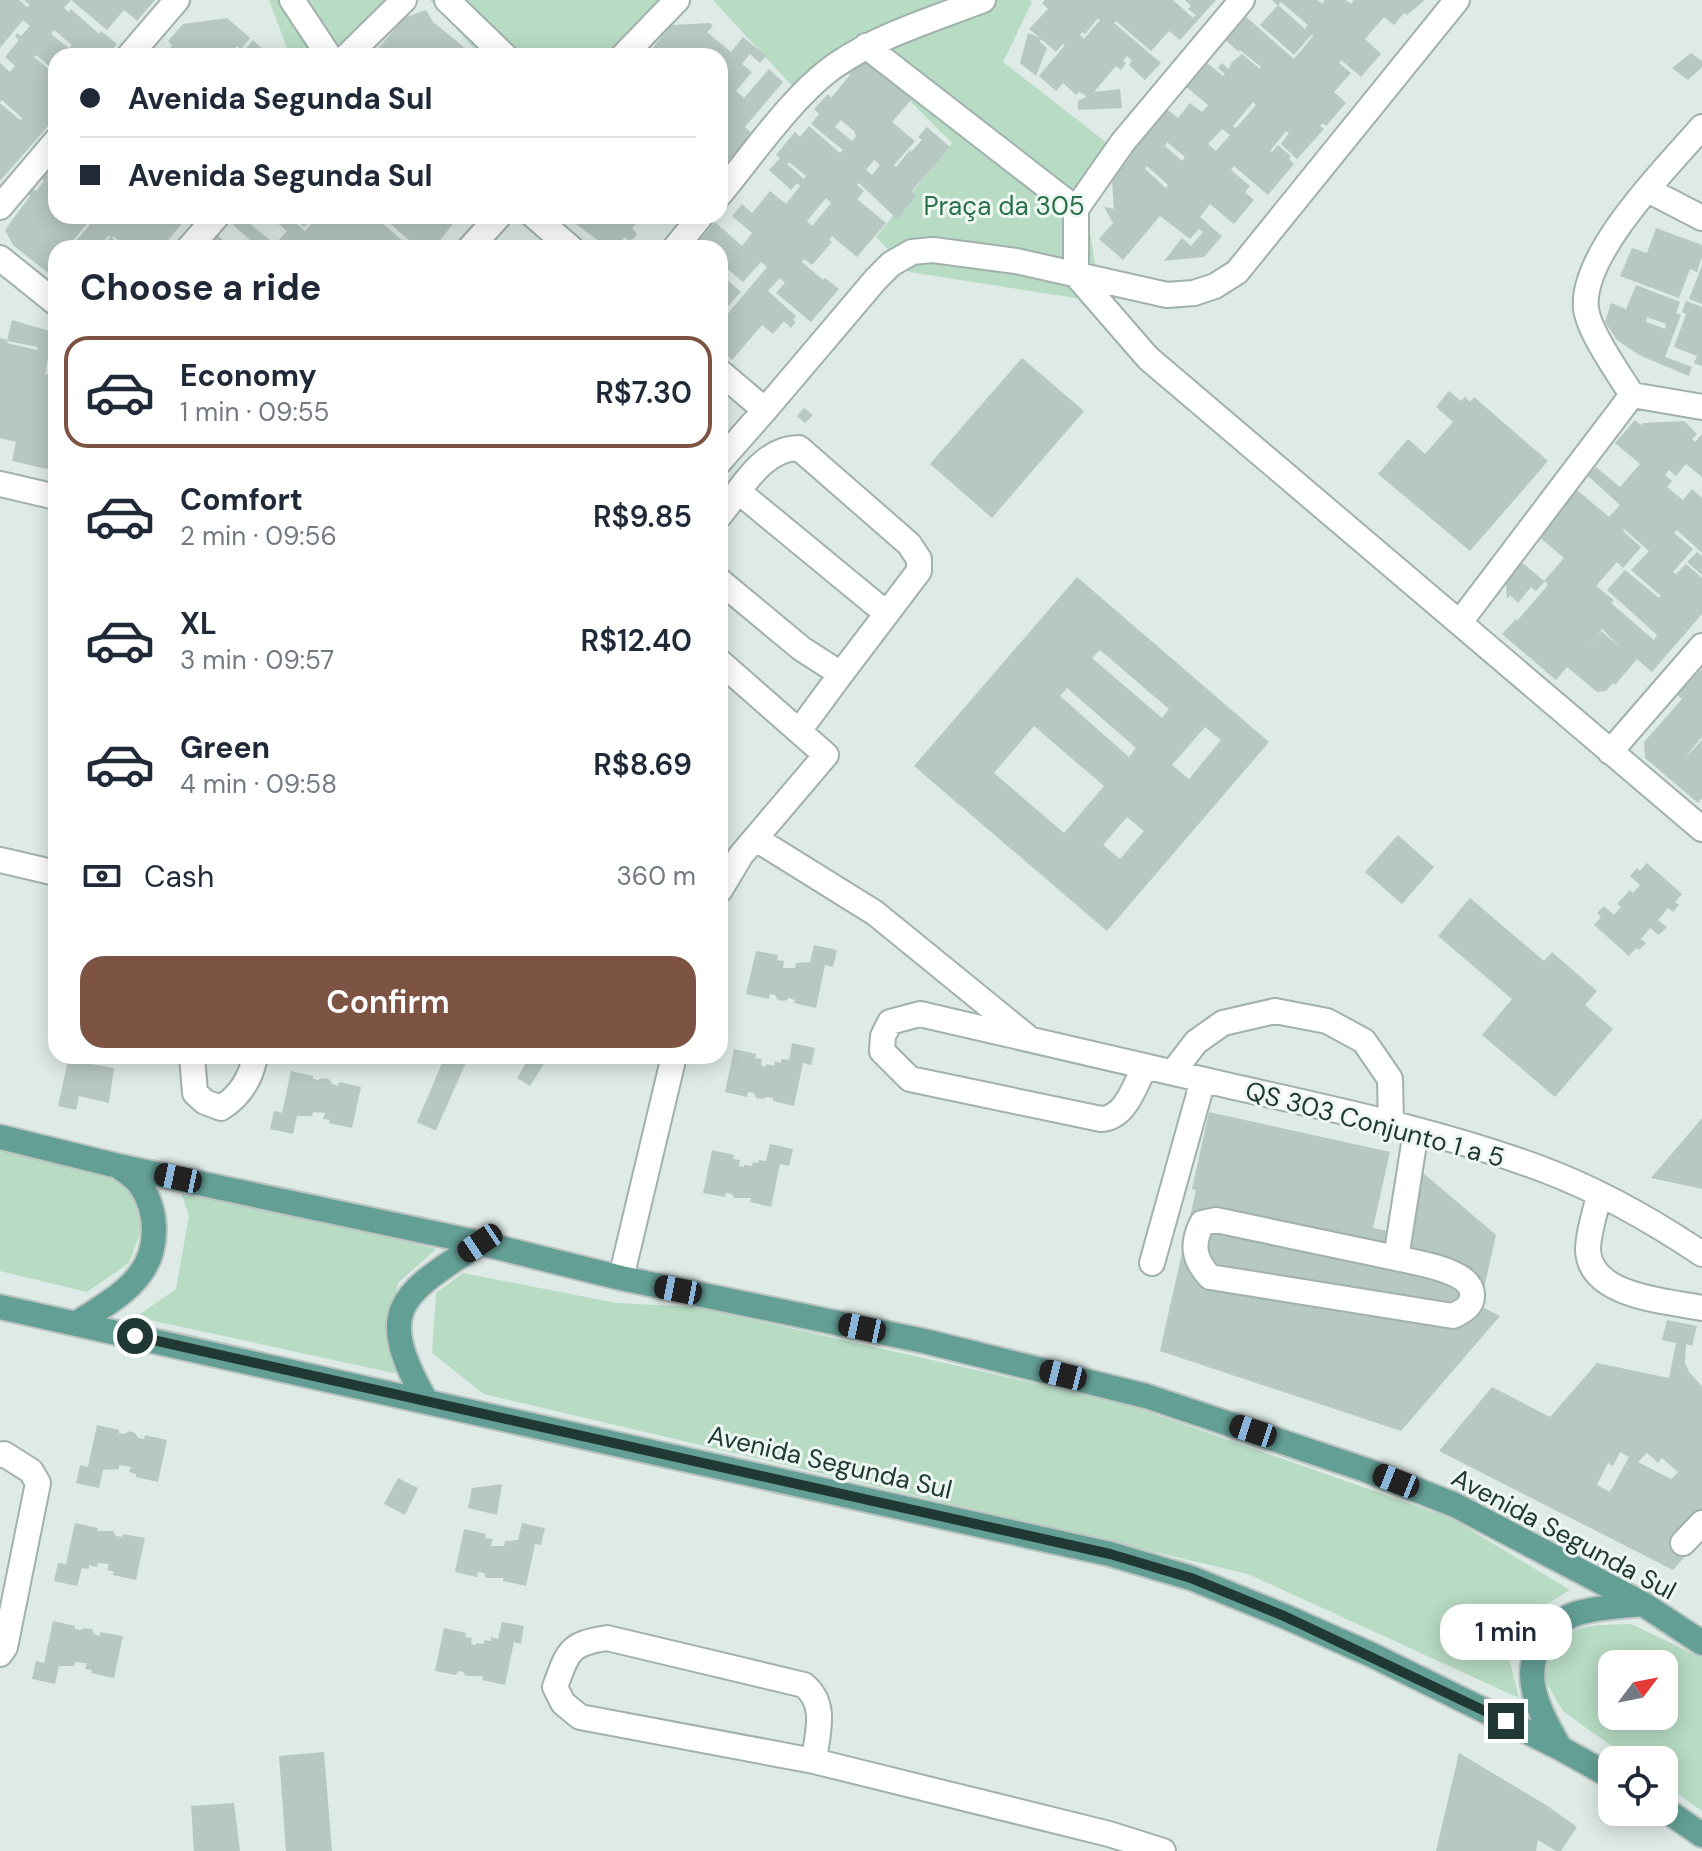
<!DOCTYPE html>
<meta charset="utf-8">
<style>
:root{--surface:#fff;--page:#f6f6f7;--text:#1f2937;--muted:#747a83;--line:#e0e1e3;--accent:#7d5344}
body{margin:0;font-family:"DM Sans",sans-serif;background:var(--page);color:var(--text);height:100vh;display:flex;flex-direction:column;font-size:30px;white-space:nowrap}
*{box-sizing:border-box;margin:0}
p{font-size:26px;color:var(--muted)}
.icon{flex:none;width:44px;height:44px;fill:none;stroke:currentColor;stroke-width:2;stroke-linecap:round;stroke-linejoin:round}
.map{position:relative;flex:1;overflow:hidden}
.drawer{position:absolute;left:48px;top:240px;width:680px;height:824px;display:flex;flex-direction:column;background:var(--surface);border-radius:24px;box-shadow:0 4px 20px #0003}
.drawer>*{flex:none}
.guide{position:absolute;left:48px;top:48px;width:680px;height:176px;border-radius:24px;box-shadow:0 4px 20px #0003;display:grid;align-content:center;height:176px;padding:0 32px;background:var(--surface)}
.needle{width:52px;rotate:58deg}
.controls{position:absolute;left:1598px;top:1650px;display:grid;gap:16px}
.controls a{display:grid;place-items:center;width:80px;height:80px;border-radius:16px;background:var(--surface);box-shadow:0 4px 20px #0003;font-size:40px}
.end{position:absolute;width:36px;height:36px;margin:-18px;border:10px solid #203934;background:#fff;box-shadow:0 0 0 4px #fff}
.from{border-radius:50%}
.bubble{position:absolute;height:56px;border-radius:24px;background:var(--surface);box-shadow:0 4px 20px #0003;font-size:26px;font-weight:600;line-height:56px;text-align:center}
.car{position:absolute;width:24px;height:48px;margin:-24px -12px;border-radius:10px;box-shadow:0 0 6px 2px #0007;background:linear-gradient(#222 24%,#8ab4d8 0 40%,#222 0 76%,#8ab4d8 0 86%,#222 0)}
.guide b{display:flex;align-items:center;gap:28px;height:76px;font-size:30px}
.guide b+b{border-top:2px solid var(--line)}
.guide i{width:20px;height:20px;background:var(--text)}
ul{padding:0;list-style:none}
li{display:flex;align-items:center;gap:24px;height:112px;margin:0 16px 12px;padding:0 16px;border:4px solid transparent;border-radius:24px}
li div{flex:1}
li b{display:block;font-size:30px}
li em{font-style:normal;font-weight:600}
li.current{border-color:var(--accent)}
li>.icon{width:72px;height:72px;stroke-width:1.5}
h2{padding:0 32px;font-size:36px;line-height:96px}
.pay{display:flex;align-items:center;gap:20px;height:88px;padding:0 32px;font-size:30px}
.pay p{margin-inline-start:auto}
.cta{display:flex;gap:16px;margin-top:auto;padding:16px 32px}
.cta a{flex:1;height:92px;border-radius:24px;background:var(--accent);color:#fff;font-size:32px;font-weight:600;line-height:92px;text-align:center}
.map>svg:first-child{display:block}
.green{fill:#b7dbc3;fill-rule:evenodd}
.building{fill:#b7c7c2;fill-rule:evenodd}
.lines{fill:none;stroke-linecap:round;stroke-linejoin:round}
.minor-casing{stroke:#a1b1ad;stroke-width:28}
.major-casing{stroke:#bcc4c2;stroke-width:28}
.minor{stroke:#fff;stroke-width:24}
.major{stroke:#639f95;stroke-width:24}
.route{stroke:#203934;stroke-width:10}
.labels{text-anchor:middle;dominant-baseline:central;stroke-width:6;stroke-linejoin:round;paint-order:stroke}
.park-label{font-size:26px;fill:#2a704b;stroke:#eff7f3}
.street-label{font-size:26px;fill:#203934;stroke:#eff7f3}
</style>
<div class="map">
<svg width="1702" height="1851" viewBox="0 0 1702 1851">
<rect width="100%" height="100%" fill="#deeae6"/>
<!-- green -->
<path class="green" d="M269,0h149l-57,56h-71z
M430,0h254l-52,56h-151z
M713,0h317l2,2 -29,60 113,88 -32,43 17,109 -192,-30 -33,-35 76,-94 -96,-96 -62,41z
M0,1147l108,26 29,24 5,30 -13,36 -42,29 -87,-21z
M178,1184l258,65 -38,34 -8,48 8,43 -262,-57 40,-28 13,-73z
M463,1273l153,30 81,4 429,97 325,114 119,72 -33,20 -28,48 10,40 -271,-124 -764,-180 -52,-41 4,-60z
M1631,1624l71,34v153l-38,-27v-24h-33l-68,-49 -23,-39c27,-50 39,-46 91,-48zM1612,1664h52v52h-52z"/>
<!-- building -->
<path class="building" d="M0,0h19l8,7 3,-2 -6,-5h47l-7,8 5,4 2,-3 28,25 2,-3 16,13 -10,12h-51v16l-20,-17 -2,2 22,18v42l-56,64v-78l20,17 2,-2 -20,-18 -2,2v-39l10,9 5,-6 -10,-9 14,-17 -4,-3 2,-4 4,3 9,-10 -7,-6 -23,28zM54,30l18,15 -3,3 -18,-14z
M71,0h84l-18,21 -13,-11 -17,20z
M1045,0h128l20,18 3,-3 -8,-6 3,-3 -6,-6h31l-36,40 -11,-9 -18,20 -35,-30 -2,2 47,40 -16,17 -16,-15 3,-4 -5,-5 -4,5 3,2 -5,7 -5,-4 -22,26 26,-3 2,19 -44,2v-9l8,-4 -2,-3 -5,-2 -3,3 -13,-12 -7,8 -17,-15 26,-31 -2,-1 -7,8 -15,-13 -1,3 7,6 -11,28 -16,-13 8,-30 11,4 -10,-8 19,-20 -6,-6zM1098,18l2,2 -16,19 -4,-4 2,-3 3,2z
M1272,0h45l5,4 3,-4h21l5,4 3,-4h71l-18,15 -3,-2 -10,12 -10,-8 -19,22 16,15 -20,23 -20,-17 -2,3 12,10 -17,19 12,11 -20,23 -3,-3 -3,3 4,3 -27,30 -16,-15 8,-11 -3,-2 -16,20 2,1 6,-7 13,11 -2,3 5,5 -26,31 -34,-29 -3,4 19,16 -5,6 9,8 -20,24 -24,-20 -10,13 22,19 -18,21 -40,4 18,-23 9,8 12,-14 -4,-3 -9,10 -30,-23 -37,44 -24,-21 14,-16 -9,-16 10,2 -2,-28 18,-24 -4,-4 39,-45 13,10 12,-15 12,9 6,-7 -23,-19 21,-24 17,14 2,-2 -7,-6 4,-5 7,6 2,-6 11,-9 18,15 1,-2 -21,-17 -1,2 -15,-13 20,-24 50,44 19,-23 -1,-2 -18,21 -34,-30 18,-20 27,24 3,-4 -27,-23 -3,4zM1253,102l3,3 -20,23 -3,-2zM1222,129l8,6 -14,16 -8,-7zM1167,142l18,15 -3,4 -17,-15zM1147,166l21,19 -2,3 -21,-19z
M426,10l7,12 31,25 -8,9h-84l32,-38z
M227,18l23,20 -9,11 -4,-3 -8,10h-52l-8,-7 3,-4 -4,-4 15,-17z
M710,23l3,3 -6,6 24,20 12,-15 23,19 -6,7 -10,-9 -8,10 10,8 -16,19 8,7 25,-29 14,13 -38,45 7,6 -32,38v-115h-84l10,-12 6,5 19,-24z
M253,40l18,16h-32z
M1691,53l11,8v6l-14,13 -16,-12z
M864,59l48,40 -20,23 23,19 -21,24 2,2 14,-17 1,2 11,-12 -4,-3 9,-10 23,20 -38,44 4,5 -19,23 -38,-36 -2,2 7,6 -7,8 29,24 -29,34 -25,-21 -3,4 3,2 -20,23 -8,-6 -2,3 21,18 2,-2 14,11 -28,33 -35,-29 9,-10 -5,-5 -12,13 28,25 -3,4 3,2 -5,6 -7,-7 -11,13 -11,-9 -30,35 -12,-10v-27l47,-56 -6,-5 -18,20 -23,-19v-15l-25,-2 20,-24 27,24 10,-13 -20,-17 10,-12 10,9 18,-22 16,13 14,-18 -3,-3 -6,7 -22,-20 11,-12 -4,-3 19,-23 5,5 9,-11 31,27 3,-3 -32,-26 8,-10 -5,-5 14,-15 3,4 19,-23 -4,-3zM841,120l13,11 2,5 -4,5 -17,-14zM874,160l6,5 -8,10 -6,-5zM789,162l17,14 -2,3 -17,-15zM826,198l5,5 -19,23 -5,-5z
M56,157v59h132l-26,32h-34l-15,-12 -1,2 11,10h-22l10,-11 -3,-1 -10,12h-28l22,-26 -2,-2 -23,28h-11v12l-8,13 -35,-28 -8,-15 25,-34 -3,-3 5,-6 4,4 8,-10 -4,-4z
M240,216l35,28 12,-13 -18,-15h18l18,15 7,-8 -3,-2 -5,6 -12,-11h126l10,9 4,-5 -5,-4h32l-25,32h-70l2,-6 -5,6h-37l-3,-3 -3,3h-59l-26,-23zM385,219l28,25 -3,3 -28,-24z
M565,216h78l-11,12 5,6 -3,4 -5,3 -4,-4 -6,6 -16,1z
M1656,228l46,17v12l-5,15 -7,-3 -11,29 -59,-22 12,-28 15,5z
M216,234l16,14h-28z
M1702,265v39l-13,-5z
M720,267l9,8 -3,4 15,13 -21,23z
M1636,285l44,17 -4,11 5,2 -16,42 27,10 -3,9 -50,-21 -22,-15 -12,-18 6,-19 15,6zM1647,317l19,7 -1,5 -19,-7z
M1686,301l16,6v59l-8,-3 3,-7 -23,-9 12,-33 -4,-2z
M12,320l41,12 -8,42 11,2v95l-44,-10 4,-19 -16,-4v-100l8,2 -1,3 30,7 1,-3 -31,-6 3,-13z
M1022,358l62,53 -92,107 -62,-54z
M1449,391l12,10 4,-4 5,5 4,-5 74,64 -78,90 -92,-77 30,-35 17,15 28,-32 -17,-15z
M804,408l9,7 -8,8 -8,-7z
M1635,420l6,5 2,-2 41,-2 13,13 -5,5 3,3 7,-8v43l-16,-13 -10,12 -7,-6 -4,5 7,6 -5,6 16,13 9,-11 10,9v55l-25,-23 -3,3 19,16 -20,23 3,2 10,-10 16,14v36l-50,58 -15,-13 -22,26 -2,-2 -7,8 -9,1 -30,-25 -11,13 -54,-46 14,-15 1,2 31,-36 -3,-4 -9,10 -5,-4 -13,16 -8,-8 -3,4 -1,-14 -6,-6 18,-20 26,22 20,-23 -27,-23 40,-45 32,27 11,-12 -32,-29 8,-9 24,20 20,-23 -25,-21zM1624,529l25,22 -18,19 30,26 -2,2 -34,-28 -18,20 50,45 -3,5 -43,-37 3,-3 -18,-14 21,-24 6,6 18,-21 -18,-16zM1602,629l18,18 -19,-16 -16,20z
M1697,552l5,4v19l-15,-13z
M1077,577l192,165 -162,189 -193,-165zM1100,650l69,59 -7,9 -70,-60zM1067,688l69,60 -7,9 -69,-61zM1034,726l70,60 -40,47 -70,-60zM1205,727l16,13 -32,39 -17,-14zM1127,817l17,14 -24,28 -17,-14z
M1702,668v69l-20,24 20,-21v58l-4,5 -53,-45 -1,-16 38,-43 -5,-4z
M1398,835l36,32 -32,37 -37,-32z
M1647,863l35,31 -7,8 4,3 -6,7 -5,-4 -10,12 9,7 -8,8 -9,-7 -9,11 5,4 -7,7 -3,-2 -7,8 -35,-31 7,-8 -4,-4 7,-7 10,9 7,-8 -4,-3 13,-14 3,3 7,-8 -10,-9 7,-8 3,3z
M1470,898l74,63 8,-9 45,39 -12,14 28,24 -58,68 -73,-62 30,-36 -74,-63z
M814,945l23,5 -4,17 -8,-2 -9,43 -22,-5 1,-3 -6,-2 -4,3 -7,-1 -3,-5 -5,-1 -1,5 -23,-5 10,-43 22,4 -1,5 7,1 -1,7h12l1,-5 14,-1z
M792,1043l23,5 -4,17 -8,-2 -9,43 -21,-5v-3l-6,-1 -4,2 -7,-1 -2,-5 -6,-1 -1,5 -22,-5 9,-43 22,5 -1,4 7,1 -1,6 5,2v-3l8,2 1,-5 6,2v-4l8,1z
M445,1056h24l-33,74h-2l-17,-8z
M530,1056h19l-19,30 -13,-8z
M68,1060l46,8 -5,35 -30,-7 -3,14 -18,-4z
M291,1071l22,5v3l5,1 4,-2 7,1 3,5 6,2 1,-4 22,5 -9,41 -23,-5 1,-3 -7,-1 2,-6 -12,-1 -1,4h-15l-4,18 -23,-5 4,-18 8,2z
M1209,1112l181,40 -17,76 20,4 16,-71 87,74 -16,71 20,10 -99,115 -241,-80 36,-161 -4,-1z
M1702,1118v71l-51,-11 46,-54z
M770,1144l23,5 -4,17 -9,-2 -9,43 -21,-5 1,-4h-17l-2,-4 -6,-1 -1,4 -22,-4 9,-43 22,5 -1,4 7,1 -1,6 5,1v-2l8,1 1,-4 5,1 1,-3 7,1z
M1667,1320l30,6 -5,20 -6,-2 -1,19 4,9 13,14v151l-29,33 -234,-119 53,-64 58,30 47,-54 72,15 7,-35 -14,-3zM1620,1452l9,5 -19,35 -13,-7 11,-22 5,3zM1647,1453l11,10 4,-5 16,14 -7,7 -33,-17z
M97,1425l22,5v3l6,1 3,-3 7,2 3,5 6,1 1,-4 22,5 -9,42 -22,-5v-3l-7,-2 2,-5 -12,-2v4l-16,1 -4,18 -23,-5 4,-18 8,2z
M398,1478l20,10 -13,27 -21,-11z
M502,1484l-5,31 -29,-7 4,-20z
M75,1523l23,5 -1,3h16l3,5 6,1 1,-3 22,4 -9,42 -23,-5 1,-3 -7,-2 2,-6 -11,-1 -1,4 -8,-2v4l-7,-1 -5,18 -23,-5 4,-18 8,1z
M522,1523l23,5 -4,17 -6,-1 -9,42 -23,-5v-3h-17l-2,-5 -6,-1 -1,5 -22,-5 9,-43 22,5 -1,4 8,1 -2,7h13l1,-5 13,-1z
M53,1621l22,5v3l6,1 3,-2 8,1 2,5 6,2v-4l23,4 -9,42 -23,-5 1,-3 -7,-1 2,-6 -12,-1 -1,4h-15l-4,18 -23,-5 4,-18 8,2z
M502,1622l22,4 -3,18 -7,-2 -9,43 -23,-5 1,-4h-17l-3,-4 -5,-1 -2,4 -21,-4 9,-43 22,5 -1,4 7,1 -1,6 5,1v-2l8,1v-4l7,1v-4l7,2z
M324,1752l8,99h-46l-7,-95z
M1459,1753l87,52 31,22 -16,24h-5l-18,-11 -2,11h-100z
M234,1803l6,48h-46l-3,-45z"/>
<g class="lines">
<defs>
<path id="minor" d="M292,0l37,56
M447,0l58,56
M866,46l210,163
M129,56l48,-56
M347,56l57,-56
M623,56l54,-56
M1648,190l54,28
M720,194c33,-40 74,-100 116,-129 44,-30 98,-46 147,-65
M0,207l56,-66
M534,216l37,32
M189,248l28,-32
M470,248l29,-32
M675,248l26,-32
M0,258l56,45
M1076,275l72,83 554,471
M1076,275v-66l47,-67 119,-142
M720,372l45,38 111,-131 15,-15 21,-12 21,-2 83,11 151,34 27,-2 21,-7 22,-14 220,-272
M1632,395c-13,-21 -43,-63 -46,-86 -6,-55 81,-142 116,-182
M1632,395l70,12
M720,461l45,-51
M0,484l56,13
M739,492l147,121
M720,515c21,-25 42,-67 79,-67l110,96 10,15v12l-78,103 -39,-25 -82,-68
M1460,622l172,-227
M720,662l106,93 -85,100 -21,35
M799,731l42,-57
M1610,752l92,-106
M756,839l119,74 151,123
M0,860l56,13
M192,1056l3,37 10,9 16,6c19,-12 30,-29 34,-52
M1145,1066c-10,19 -19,52 -44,53l-191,-40 -28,-28 1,-15 7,-14 30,-8c102,24 204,48 306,71 106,24 214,46 316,84 56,21 111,52 160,85
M1173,1072l23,-30 27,-19 52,-12 52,10 37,20 26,38 1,45
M1599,1194c-3,17 -11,38 -11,56 2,47 79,51 114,58
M1396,1258c20,5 75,12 76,36 1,12 -9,17 -19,22l-243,-39c-16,-17 -19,-32 -8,-54l14,-3 180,38 20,-127
M1152,1263l51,-183
M621,1278l53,-222
M0,1455l4,-1 27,17 7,12 -33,164 -5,7
M1683,1543l19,-20
M607,1638l197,47c24,20 13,48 10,76l-234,-44 -17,-14 -8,-16c13,-35 13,-43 52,-49z
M814,1761l295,73 54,17"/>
<path id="major" d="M0,1137l118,29 362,77 141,35 303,63 222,55 220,74 89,35 188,99 59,39
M0,1307l1110,247 81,24 93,38 88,39 188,93 52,29
M77,1323c21,-14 48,-28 63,-49 19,-25 18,-62 1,-88 -5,-8 -16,-15 -23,-20
M426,1401c-53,-93 -25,-106 54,-158
M1560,1748c-19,-34 -42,-72 -17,-108 9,-13 22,-24 39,-28 19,-5 40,-6 61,-8
M1664,1809l38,26"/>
</defs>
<!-- minor casing -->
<use href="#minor" class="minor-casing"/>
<!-- major casing -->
<use href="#major" class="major-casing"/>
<!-- minor -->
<use href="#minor" class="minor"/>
<!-- major -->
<use href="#major" class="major"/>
</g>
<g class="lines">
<!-- route -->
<path class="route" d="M135,1336l975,218 81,24 93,38 222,105"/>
</g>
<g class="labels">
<!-- park labels -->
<g class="park-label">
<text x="1004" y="206">Praça da 305</text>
</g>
<!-- street labels -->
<g class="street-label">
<text transform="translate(1375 1124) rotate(15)">QS 303 Conjunto 1 a 5</text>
<text transform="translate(830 1462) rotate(13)">Avenida Segunda Sul</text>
<text transform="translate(1564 1534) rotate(28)">Avenida Segunda Sul</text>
</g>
</g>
</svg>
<div class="controls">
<a><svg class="needle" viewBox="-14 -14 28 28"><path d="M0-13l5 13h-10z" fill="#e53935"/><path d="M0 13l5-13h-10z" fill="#747a83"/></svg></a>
<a><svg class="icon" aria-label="locate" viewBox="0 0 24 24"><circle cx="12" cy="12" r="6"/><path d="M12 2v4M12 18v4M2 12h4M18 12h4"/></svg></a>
</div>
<i class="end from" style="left:135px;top:1336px"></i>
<i class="end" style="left:1506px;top:1721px"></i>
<div class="bubble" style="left:1440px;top:1604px;width:132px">1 min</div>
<i class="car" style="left:178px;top:1178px;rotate:282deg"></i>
<i class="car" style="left:480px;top:1243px;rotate:236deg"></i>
<i class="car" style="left:678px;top:1290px;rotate:281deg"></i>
<i class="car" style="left:862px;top:1328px;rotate:282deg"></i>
<i class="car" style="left:1063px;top:1375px;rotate:284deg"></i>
<i class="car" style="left:1253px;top:1431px;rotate:288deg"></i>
<i class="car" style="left:1396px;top:1481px;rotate:292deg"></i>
<div class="guide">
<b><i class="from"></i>Avenida Segunda Sul</b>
<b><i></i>Avenida Segunda Sul</b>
</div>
<section class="drawer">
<h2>Choose a ride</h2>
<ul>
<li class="current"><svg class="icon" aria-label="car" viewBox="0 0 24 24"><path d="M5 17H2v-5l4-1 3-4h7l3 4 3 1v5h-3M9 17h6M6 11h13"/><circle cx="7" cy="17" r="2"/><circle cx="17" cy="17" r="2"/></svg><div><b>Economy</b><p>1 min · 09:55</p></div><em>R$7.30</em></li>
<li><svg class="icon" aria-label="car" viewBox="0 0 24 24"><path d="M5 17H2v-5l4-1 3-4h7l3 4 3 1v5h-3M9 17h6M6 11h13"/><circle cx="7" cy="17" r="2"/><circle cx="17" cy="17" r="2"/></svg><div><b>Comfort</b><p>2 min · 09:56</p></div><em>R$9.85</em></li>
<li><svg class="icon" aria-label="car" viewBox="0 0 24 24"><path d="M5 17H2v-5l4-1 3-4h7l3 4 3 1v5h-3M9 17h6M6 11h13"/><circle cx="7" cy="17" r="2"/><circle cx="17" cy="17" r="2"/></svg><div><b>XL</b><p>3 min · 09:57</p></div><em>R$12.40</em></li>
<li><svg class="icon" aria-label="car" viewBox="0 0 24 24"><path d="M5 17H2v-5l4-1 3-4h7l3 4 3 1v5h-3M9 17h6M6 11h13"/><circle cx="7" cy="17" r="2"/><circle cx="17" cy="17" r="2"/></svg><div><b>Green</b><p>4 min · 09:58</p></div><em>R$8.69</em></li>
</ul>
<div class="pay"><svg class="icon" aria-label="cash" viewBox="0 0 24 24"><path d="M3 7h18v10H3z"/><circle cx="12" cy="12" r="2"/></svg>Cash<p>360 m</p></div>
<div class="cta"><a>Confirm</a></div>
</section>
</div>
